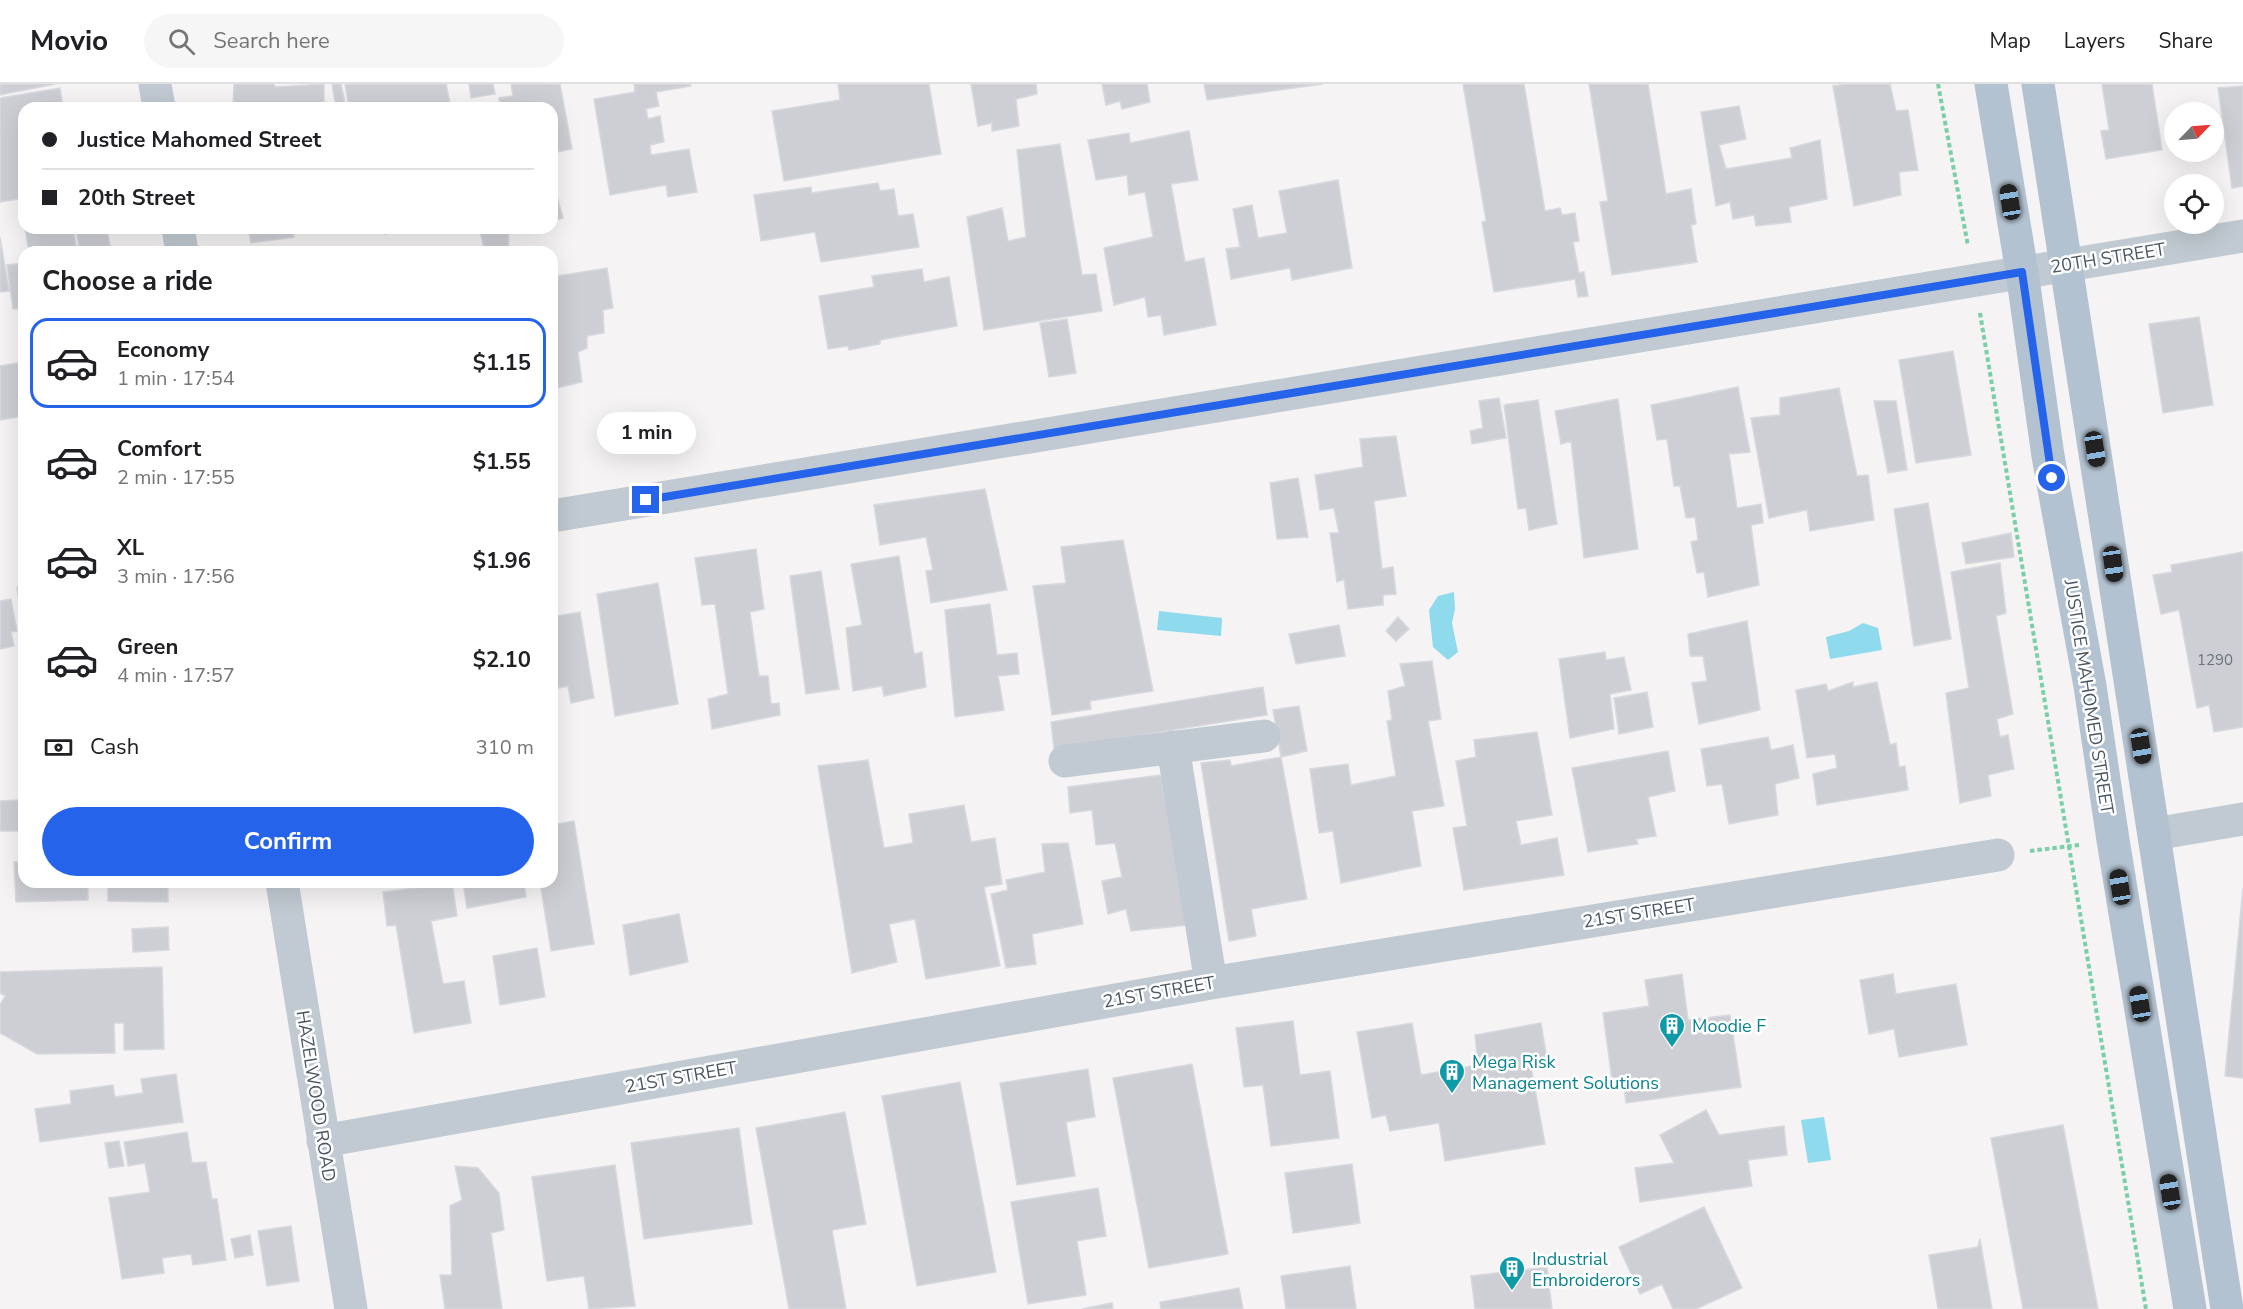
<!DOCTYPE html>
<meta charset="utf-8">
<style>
:root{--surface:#fff;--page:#f6f6f6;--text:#202124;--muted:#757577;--line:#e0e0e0;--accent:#2563eb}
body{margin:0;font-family:"Nunito Sans",sans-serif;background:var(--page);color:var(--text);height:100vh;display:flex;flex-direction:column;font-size:22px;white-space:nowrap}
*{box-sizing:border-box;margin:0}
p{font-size:20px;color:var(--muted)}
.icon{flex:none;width:33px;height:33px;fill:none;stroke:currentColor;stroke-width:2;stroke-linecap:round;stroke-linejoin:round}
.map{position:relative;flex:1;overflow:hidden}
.sheet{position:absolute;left:18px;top:162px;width:540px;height:642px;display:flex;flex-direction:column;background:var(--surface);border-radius:18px;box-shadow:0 6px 24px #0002}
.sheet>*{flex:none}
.guide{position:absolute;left:18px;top:18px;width:540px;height:132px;border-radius:18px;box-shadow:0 6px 24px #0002;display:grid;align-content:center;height:132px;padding:0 24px;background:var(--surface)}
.needle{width:39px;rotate:65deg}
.fabs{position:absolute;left:2164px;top:18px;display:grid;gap:12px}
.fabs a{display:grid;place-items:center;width:60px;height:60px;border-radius:50%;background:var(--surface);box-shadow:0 6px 24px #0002;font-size:30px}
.end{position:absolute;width:27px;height:27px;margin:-14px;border:8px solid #2563eb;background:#fff;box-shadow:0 0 0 3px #fff}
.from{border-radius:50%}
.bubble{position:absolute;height:42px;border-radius:21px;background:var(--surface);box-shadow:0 6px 24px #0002;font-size:20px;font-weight:700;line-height:42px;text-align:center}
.car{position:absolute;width:18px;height:36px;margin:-18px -9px;border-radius:8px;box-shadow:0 0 4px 2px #0007;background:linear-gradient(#222 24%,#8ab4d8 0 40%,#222 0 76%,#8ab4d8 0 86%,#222 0)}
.guide b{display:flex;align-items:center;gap:21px;height:57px;font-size:22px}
.guide b+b{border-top:2px solid var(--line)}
.guide i{width:15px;height:15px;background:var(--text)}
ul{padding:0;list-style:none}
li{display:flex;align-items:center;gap:18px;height:90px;margin:0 12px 9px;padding:0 12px;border:3px solid transparent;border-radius:18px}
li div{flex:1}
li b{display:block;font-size:22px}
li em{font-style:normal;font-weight:700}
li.current{border-color:var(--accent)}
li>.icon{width:54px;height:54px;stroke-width:1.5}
h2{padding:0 24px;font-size:27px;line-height:72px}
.pay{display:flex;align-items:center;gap:15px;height:66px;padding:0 24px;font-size:22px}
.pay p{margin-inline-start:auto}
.cta{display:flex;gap:12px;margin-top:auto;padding:12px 24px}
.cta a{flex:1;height:69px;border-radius:36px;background:var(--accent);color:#fff;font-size:24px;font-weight:700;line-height:69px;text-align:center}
header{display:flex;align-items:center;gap:36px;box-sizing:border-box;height:84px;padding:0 30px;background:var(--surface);border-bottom:2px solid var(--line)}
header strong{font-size:28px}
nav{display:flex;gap:33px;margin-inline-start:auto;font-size:21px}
.search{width:420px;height:54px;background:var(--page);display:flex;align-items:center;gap:15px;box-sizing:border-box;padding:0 21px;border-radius:33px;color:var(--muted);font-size:22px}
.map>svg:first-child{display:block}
.water{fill:#90daee}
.building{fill:#cdcfd5;stroke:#d7d9de;stroke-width:1.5}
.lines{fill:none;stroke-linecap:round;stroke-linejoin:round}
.path{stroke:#7ad0a6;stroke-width:4;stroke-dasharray:4.5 3;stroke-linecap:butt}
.minor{stroke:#c1cad2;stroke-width:33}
.major{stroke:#b3c2d1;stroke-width:33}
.route{stroke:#2563eb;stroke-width:8}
.labels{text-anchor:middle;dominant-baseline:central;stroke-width:5;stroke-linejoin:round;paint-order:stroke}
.number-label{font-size:15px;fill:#6b747e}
.street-label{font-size:18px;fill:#4a5661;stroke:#fff}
.culture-label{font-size:18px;fill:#0d838f;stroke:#fff;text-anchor:start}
</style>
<header>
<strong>Movio</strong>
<div class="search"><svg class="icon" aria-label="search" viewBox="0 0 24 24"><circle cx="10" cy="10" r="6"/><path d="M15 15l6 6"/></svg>Search here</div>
<nav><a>Map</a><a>Layers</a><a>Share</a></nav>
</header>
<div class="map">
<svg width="2243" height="1225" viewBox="0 0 2243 1225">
<rect width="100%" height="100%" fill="#f5f3f3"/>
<!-- water -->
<path class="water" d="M1454,508l1,17 -3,14 6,29 -10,8 -15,-13 -4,-37 9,-14z
M1159,527l63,7 -1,18 -64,-6z
M1863,539l15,5 4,22 -52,9 -4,-22 23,-6z
M1824,1033l7,43 -23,3 -7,-43z"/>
<!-- building -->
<path class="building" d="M0,0h55l-55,11z
M234,0h40l1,3 49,-3v24h-91z
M332,0h9l5,24h-10z
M345,0h101l5,24h-102z
M469,0h24l2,10 -24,4z
M511,0h49l12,65 -20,4v-45h-51l-2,-10 14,-2z
M634,0h56l1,2 -35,6 3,14 -13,3 2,10 12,-3 4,26 -14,3 1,10 38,-6 8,43 -29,5 -2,-12 -56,10 -16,-96 41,-7z
M838,0h91l12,70 -157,27 -12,-70 68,-11z
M971,0h65l1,10 -21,5 3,27 -27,5v-8l-14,3z
M1102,0h45l3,18 -28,7 -2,-8 -14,4z
M1204,0h119l-116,16z
M1463,0h61l21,127 15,-3 2,7 13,-2 4,28 -6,1 6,31 5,-1 4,24 -10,1 -3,-18 -81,13 -12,-70 4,-1z
M1589,0h59l18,110 25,-5 5,35 -5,1 6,37 -85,13 -12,-73 8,-1z
M1848,0h42l6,27 12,-1 10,60 -19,2 2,23 -47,11 -21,-120z
M2102,0h50l10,66 -56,9 -5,-28 8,-1z
M2243,2v100l-11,2 -14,-100z
M60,4l3,20h-39v90l-24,4v-104z
M1739,22l7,33 -27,6 7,24 66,-11 -2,-10 30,-8 7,59 -38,8 2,15 -35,4 -2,-11 -21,4 -3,-17 -14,4 -15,-94z
M1189,47l9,49 -27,4 14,78 19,-4 12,67 -52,10 -3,-20 -13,2 -3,-20 -31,8 -10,-57 49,-11 -8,-45 -16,3 -2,-20 -31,5 -8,-40 41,-7 1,10z
M1060,60l22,131 14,-1 6,37 -118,19 -17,-113 35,-9 6,33 18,-4 -9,-87z
M1338,96l14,88 -60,12 -2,-12 -59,11 -5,-30 14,-2 -7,-38 19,-4 6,33 29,-5 -8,-42z
M878,99l2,8 14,-2 4,27 15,-2 6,33 -98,15 -6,-30 -54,9 -7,-46 57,-8 1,6z
M552,112h5l6,22 -11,3z
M25,144h48l4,24h-48z
M76,144h31l4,24h-31z
M248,144h44l2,9 -43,6z
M384,144h32l-31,6z
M490,144h19l-1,24h-23l-5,-21z
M0,153l9,54 -9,1z
M24,179v45l-11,1 -6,-44z
M607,184l6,40 -10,2 1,23 -17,3v12l-9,4 4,30 -30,7v-112z
M922,185l2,13 25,-5 8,49 -77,14v4l-31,6 -1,-4 -20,3 -9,-53 55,-9 -2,-11z
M2199,233l14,88 -50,8 -14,-89z
M1067,235l9,54 -27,4 -9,-54z
M1953,267l18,104 -55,8 -17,-103z
M24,278v54l-24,4v-54z
M1738,303l12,65 -21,2 8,54 24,-4 2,19 -12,2 8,60 -51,12 -4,-25 -7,1 -6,-31 7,-2 -3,-23 -9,1 -6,-32h-6l-7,-47 -10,1 -6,-35z
M1839,304l18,88 11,-1 6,45 -64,11 -3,-21 -38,8 -18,-100 29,-3v-17z
M1499,314l7,40 -34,6 -2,-13 13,-3 -4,-27z
M1618,315l20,150 -54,9 -13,-117 -10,3 -6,-33z
M1538,316l19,124 -28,6 -3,-22 -8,1 -14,-104z
M1874,317h22l11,69 -19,3z
M1396,352l10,60 -32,5 8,68 11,-2 3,27 -13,1v10l-35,4 -4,-30 -7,3 -7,-49h9l-5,-25 -14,2 -5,-35 48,-8 -3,-28z
M1298,394l10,59 -31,2 -7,-56z
M985,405l22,101 -76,13 -5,-32 7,-1 -7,-33 -46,8 -6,-40z
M1928,419l23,136 -37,7 -20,-137z
M2011,449l3,24 -48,7 -4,-21z
M1123,456l30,151 -63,10 1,8 -39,6 -19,-129 33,-3 -5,-36z
M756,465l8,60 -14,3 9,64h9l3,28 8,-1 1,12 -68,14 -4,-30 20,-5 -13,-90 -13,1 -7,-47z
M2243,468v175l-29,5 -5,-27 -12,3 -18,-98 -18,4 -8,-39 19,-3 -1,-7z
M899,472l15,98 8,-2 4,35 -42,9 -2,-10 -29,5 -7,-63 16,-3 -11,-61z
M2000,479l6,50 -10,3 17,98 -16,5 3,18 8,-2 6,34 -26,6 3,21 -31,7 -14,-110 23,-5 -18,-116z
M821,487l18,118 -33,5 -16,-118z
M658,499l20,121 -63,12 -18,-122z
M24,501v50l-7,-48z
M11,515l6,32 -6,1 3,14 -14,3v-48z
M990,520l7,51 20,-2 2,21 -21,2 6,34 -49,7 -10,-107z
M580,528l14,86 -23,5 -3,-17 -10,2 -6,-38v-33z
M1398,533l11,12 -13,12 -10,-10z
M1747,537l13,89 -61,14 -7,-41 15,-2 -4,-25h-13l-2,-22z
M1339,541l6,31 -49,8 -7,-30z
M1605,568l1,8 18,-3 7,33 -21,4 4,35 -44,9 -11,-79z
M1432,577l9,58 -13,2 16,85 -32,5 9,55 -80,17 -8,-52 -14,2 -9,-64 38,-5 3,21 45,-9 -9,-55 5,-1 -4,-29 17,-5 -5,-22z
M1853,598v5l24,-5 13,63 6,-2 3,24 6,-1 3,24 -91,15 -4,-31 24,-6 -2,-14 -28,4 -11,-68 30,-6 2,7z
M1263,603l4,28 -213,34 -3,-27z
M1647,608l6,35 -34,7 -5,-36z
M1299,622l8,45 -26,6 -8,-47z
M1537,648l15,83 -36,6 5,24 36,-7 7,37 -100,15 -11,-62 14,-2 -11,-65 20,-4 -2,-17z
M1768,653l3,13 22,-5 6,33 -24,6 3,31 -49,9 -7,-40 -15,2 -6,-37z
M1668,667l7,40 -27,6 8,39 -20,3 2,5 -50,8 -16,-84z
M1281,673l26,142 -56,10 5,27 -27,5 -28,-178 29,-3 1,6z
M868,676l16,88 29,-5 -4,-29 55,-9 7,37 24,-4 7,46 -18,3 16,79 -74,13 -11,-60 -26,5 8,38 -45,11 -34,-207z
M1161,691l27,150 -57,6 -5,-22 -18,5 -6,-33 20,-4 -7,-34 -19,2 -4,-35 -22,3 -2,-26z
M20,716l1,31h-21v-30z
M574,737l20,123 -43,7 -11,-69h12v-57z
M1068,759l15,81 -51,10 4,30 -30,4 -15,-74 17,-4 -2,-10 39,-8 -3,-28z
M14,778h10v20h64v18l-72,2z
M108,798h60v20l-60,-1z
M423,798h29l5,34 -26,5 12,63 21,-3 7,42 -57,10 -18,-108 -9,1 -4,-34 41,-5z
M463,798h61l2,15 -59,11z
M2243,804v190l-18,-2z
M679,830l9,48 -58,13 -7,-50z
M168,843l1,23 -36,2 -1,-23z
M537,864l8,49 -45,8 -7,-49z
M162,883l2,82 -40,1v-27h-10l1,30 -78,1 -37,-21v-28l5,-9 -5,-3v-21z
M1682,890l6,46 42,-5 11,72 -115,16 -3,-25 -11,2 -9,-67 46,-7 -4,-26z
M1893,890l3,20 60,-10 11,61 -68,12 -5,-28 -25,5 -9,-54z
M1293,937l7,54 30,-4 9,67 -68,8 -8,-61 -19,2 -8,-59z
M1412,939l9,52 57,-10 -3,-30 66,-12 6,36 -17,2 15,83 -100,17 -6,-38 -49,8 -4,-16 -14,3 -15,-86z
M1192,980l36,190 -79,14 -36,-190z
M1088,985l7,48 -29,5 9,54 -58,9 -17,-102z
M176,990l7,48 -143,20 -5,-33 36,-5 -1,-13 43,-6 2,12 28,-4 -2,-14z
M960,998l36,190 -79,14 -35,-190z
M1706,1026l13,25 65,-9 3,29 -39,5 4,26 -112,16 -5,-34 39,-5 -14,-28z
M845,1028l21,112 -34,6 14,79h-57l-33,-181z
M2063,1041l35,184h-75l-32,-171z
M739,1044l13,96 -108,15 -13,-96z
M187,1048l5,31 14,-1 6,37h5l9,61 -33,5 -2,-11 -29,4 2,15 -42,6 -13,-81 41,-6 -5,-29 -17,3 -4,-24z
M119,1057l5,25 -15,2 -4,-25z
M1352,1080l8,59 -67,10 -8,-60z
M615,1081l20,141 -46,3 -5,-33 -37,5 -15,-104z
M455,1082l23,2 21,25 5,37 -13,3 11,76h-57l-5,-34h12l-2,-69 12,-6z
M1098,1104l8,48 -29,5 9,54 -58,9 -17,-102z
M1704,1123l38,81 -46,21h-23l-11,-25 -22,10 -21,-47z
M291,1142l8,55 -32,5 -9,-55z
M250,1151l3,20 -18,3 -4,-19z
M1980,1155l12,70h-54l-9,-54 49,-8z
M1350,1182l6,43h-70l-5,-33z
M1547,1183l5,42h-77l-4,-33z
M1239,1204l4,21h-82l-1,-7z
M1112,1219l1,6h-31z"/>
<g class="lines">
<!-- path -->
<path class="path" d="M1938,0l30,162
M1980,229l166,996
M2030,767l49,-6"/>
<!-- minor -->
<path class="minor" d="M155,0l4,24
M178,144l4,24
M552,432l1691,-280
M1173,663l38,236
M1065,677l199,-25
M2154,750l89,-15
M282,798l69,427
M323,1057l888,-158 787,-128"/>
<!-- major -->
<path class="major" d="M1991,0l31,188 26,184 42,230 23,154 77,469
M2038,0l189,1225"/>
</g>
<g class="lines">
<!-- route -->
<path class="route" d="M646,416l1376,-228 30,206"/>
</g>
<!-- icons -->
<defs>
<symbol id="building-pin" viewBox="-11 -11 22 30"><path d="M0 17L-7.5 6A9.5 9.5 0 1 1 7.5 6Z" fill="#0f9aa8" stroke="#fff"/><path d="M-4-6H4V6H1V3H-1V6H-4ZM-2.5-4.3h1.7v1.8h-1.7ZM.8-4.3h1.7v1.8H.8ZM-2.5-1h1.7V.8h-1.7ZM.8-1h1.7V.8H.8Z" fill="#fff"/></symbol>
</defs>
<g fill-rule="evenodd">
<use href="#building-pin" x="1657" y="927" width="30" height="40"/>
<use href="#building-pin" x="1437" y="973" width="30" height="40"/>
<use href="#building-pin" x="1497" y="1170" width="30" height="40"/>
</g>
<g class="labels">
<!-- number labels -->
<g class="number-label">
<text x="2215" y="576">1290</text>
</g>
<!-- street labels -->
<g class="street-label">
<text transform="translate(2108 174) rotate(-9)">20TH STREET</text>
<text transform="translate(2089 613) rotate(81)">JUSTICE MAHOMED STREET</text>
<text transform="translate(1639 829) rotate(-9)">21ST STREET</text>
<text transform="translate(1159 908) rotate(-10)">21ST STREET</text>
<text transform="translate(681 993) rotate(-10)">21ST STREET</text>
<text transform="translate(316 1012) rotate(81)">HAZELWOOD ROAD</text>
</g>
<!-- culture labels -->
<g class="culture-label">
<text x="1692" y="942">Moodie F</text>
<text x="1472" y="978">Mega Risk<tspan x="1472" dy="21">Management Solutions</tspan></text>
<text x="1532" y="1175">Industrial<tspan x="1532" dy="21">Embroiderors</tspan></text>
</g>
</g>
</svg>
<div class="fabs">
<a><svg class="needle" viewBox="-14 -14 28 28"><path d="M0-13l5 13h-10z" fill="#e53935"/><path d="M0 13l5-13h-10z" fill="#757577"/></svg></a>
<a><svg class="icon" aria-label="locate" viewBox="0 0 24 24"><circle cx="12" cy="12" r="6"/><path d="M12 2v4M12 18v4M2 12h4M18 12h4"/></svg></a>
</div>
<i class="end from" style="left:2052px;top:394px"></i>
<i class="end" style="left:646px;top:416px"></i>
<div class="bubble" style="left:597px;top:328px;width:99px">1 min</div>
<i class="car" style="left:2010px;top:118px;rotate:351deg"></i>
<i class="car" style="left:2095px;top:365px;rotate:171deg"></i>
<i class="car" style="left:2113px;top:480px;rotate:172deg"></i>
<i class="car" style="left:2141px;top:662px;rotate:171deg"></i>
<i class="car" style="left:2120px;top:803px;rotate:351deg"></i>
<i class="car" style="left:2140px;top:920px;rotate:351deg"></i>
<i class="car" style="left:2170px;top:1108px;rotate:351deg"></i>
<div class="guide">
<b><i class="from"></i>Justice Mahomed Street</b>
<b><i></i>20th Street</b>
</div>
<section class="sheet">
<h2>Choose a ride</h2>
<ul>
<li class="current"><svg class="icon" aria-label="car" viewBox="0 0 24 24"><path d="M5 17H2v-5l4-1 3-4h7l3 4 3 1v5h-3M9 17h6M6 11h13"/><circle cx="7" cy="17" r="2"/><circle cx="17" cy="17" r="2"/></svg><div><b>Economy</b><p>1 min · 17:54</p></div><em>$1.15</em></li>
<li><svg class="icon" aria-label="car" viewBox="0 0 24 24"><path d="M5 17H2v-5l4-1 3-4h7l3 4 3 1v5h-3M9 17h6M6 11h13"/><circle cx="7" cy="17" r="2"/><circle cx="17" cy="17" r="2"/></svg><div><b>Comfort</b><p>2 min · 17:55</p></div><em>$1.55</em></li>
<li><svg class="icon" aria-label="car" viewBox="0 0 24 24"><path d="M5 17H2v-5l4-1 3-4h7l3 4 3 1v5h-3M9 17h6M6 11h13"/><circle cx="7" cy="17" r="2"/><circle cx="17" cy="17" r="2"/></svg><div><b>XL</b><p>3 min · 17:56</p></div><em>$1.96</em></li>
<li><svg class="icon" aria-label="car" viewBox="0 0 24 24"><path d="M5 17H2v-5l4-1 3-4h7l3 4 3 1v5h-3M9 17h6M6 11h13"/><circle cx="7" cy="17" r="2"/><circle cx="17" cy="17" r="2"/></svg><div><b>Green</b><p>4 min · 17:57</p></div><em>$2.10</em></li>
</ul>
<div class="pay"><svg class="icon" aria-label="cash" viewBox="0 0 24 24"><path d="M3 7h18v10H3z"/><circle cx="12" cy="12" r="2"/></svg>Cash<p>310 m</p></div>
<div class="cta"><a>Confirm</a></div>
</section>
</div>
